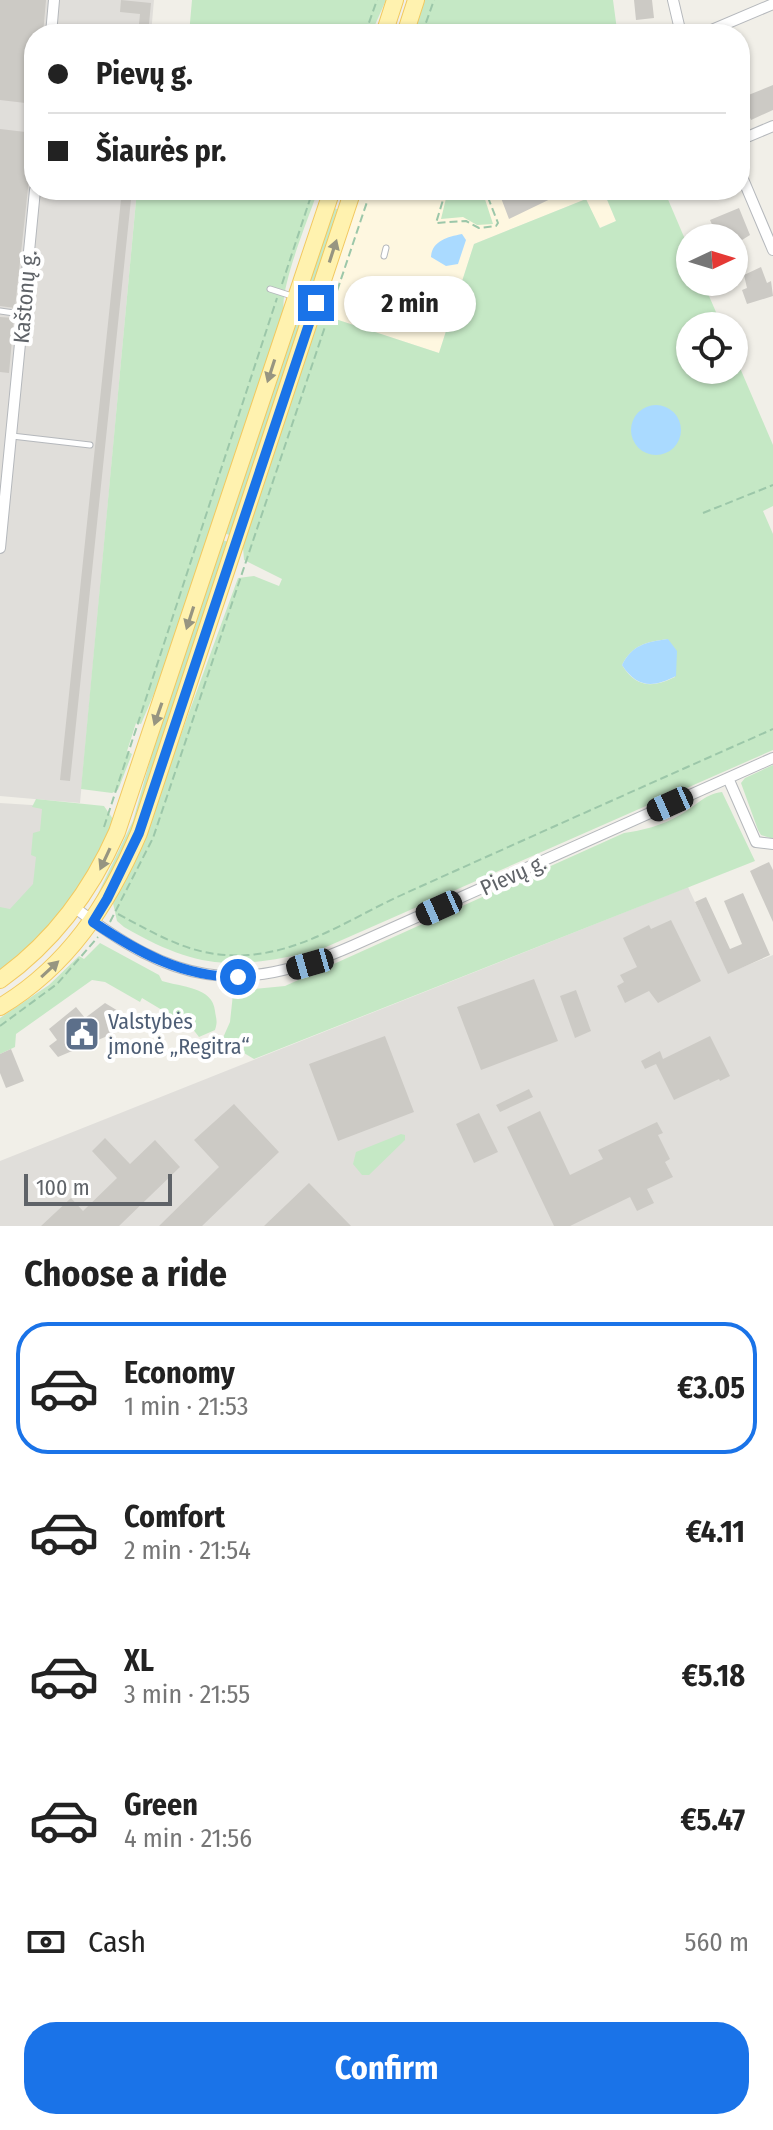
<!DOCTYPE html>
<meta charset="utf-8">
<style>
:root{--surface:#fff;--page:#f6f6f6;--text:#222;--muted:#767676;--line:#e0e0e0;--accent:#1a73e8}
body{margin:0;font-family:"Fira Sans Condensed",sans-serif;background:var(--page);color:var(--text);height:100vh;display:flex;flex-direction:column;font-size:30px;white-space:nowrap}
*{box-sizing:border-box;margin:0}
p{font-size:26px;color:var(--muted)}
.icon{flex:none;width:44px;height:44px;fill:none;stroke:currentColor;stroke-width:2;stroke-linecap:round;stroke-linejoin:round}
.map{position:relative;height:1226px;overflow:hidden}
.drawer{display:flex;flex-direction:column;background:var(--surface);flex:1}
.drawer>*{flex:none}
.guide{position:absolute;left:24px;top:24px;width:726px;height:176px;border-radius:32px;box-shadow:0 2px 6px #0004;display:grid;align-content:center;height:176px;padding:0 24px;background:var(--surface)}
.needle{width:52px;rotate:86deg}
.controls{position:absolute;left:676px;top:224px;display:grid;gap:16px}
.controls a{display:grid;place-items:center;width:72px;height:72px;border-radius:50%;background:var(--surface);box-shadow:0 2px 6px #0004;font-size:40px}
.scale{position:absolute;left:24px;bottom:20px;width:148px;box-sizing:border-box;padding-left:8px;border:4px solid #5f6368;border-top:0;font-size:22px;line-height:28px;white-space:nowrap;color:#5f6368;-webkit-text-stroke:6px #fff;paint-order:stroke}
.end{position:absolute;width:36px;height:36px;margin:-18px;border:10px solid #1a73e8;background:#fff;box-shadow:0 0 0 4px #fff}
.from{border-radius:50%}
.bubble{position:absolute;height:56px;border-radius:28px;background:var(--surface);box-shadow:0 2px 6px #0004;font-size:26px;font-weight:700;line-height:56px;text-align:center}
.car{position:absolute;width:24px;height:48px;margin:-24px -12px;border-radius:10px;box-shadow:0 0 6px 2px #0007;background:linear-gradient(#222 24%,#8ab4d8 0 40%,#222 0 76%,#8ab4d8 0 86%,#222 0)}
.guide b{display:flex;align-items:center;gap:28px;height:76px;font-size:30px}
.guide b+b{border-top:2px solid var(--line)}
.guide i{width:20px;height:20px;background:var(--text)}
ul{padding:0;list-style:none}
li{display:flex;align-items:center;gap:24px;height:132px;margin:0 16px 12px;padding:0 8px;border:4px solid transparent;border-radius:32px}
li div{flex:1}
li b{display:block;font-size:30px}
li em{font-style:normal;font-weight:700}
li.selected{border-color:var(--accent)}
li>.icon{width:72px;height:72px;stroke-width:1.5}
h2{padding:0 24px;font-size:36px;line-height:96px}
.pay{display:flex;align-items:center;gap:20px;height:88px;padding:0 24px;font-size:30px}
.pay p{margin-inline-start:auto}
.button{display:flex;gap:16px;margin-top:auto;padding:16px 24px}
.button a{flex:1;height:92px;border-radius:32px;background:var(--accent);color:#fff;font-size:32px;font-weight:700;line-height:92px;text-align:center}
.map>svg:first-child{display:block}
.commercial{fill:#fef7e0}
.industrial{fill:#e0deda}
.green{fill:#c5e8c5;fill-rule:evenodd}
.water{fill:#aadaff}
.building{fill:#cccac5}
.lines{fill:none;stroke-linecap:round;stroke-linejoin:round}
.service-casing{stroke:#b5b8bc;stroke-width:7}
.minor-casing{stroke:#b5b8bc;stroke-width:12}
.primary-casing{stroke:#f2c960;stroke-width:18}
.path{stroke:#9cc7a9;stroke-width:2;stroke-dasharray:8 4;stroke-linecap:butt}
.service{stroke:#fff;stroke-width:5}
.minor{stroke:#fff;stroke-width:10}
.primary{stroke:#fff2af;stroke-width:16}
.oneway{fill:#979581}
.route{stroke:#1a73e8;stroke-width:10}
.labels{text-anchor:middle;dominant-baseline:central;stroke-width:8;stroke-linejoin:round;paint-order:stroke}
.street-label{font-size:22px;fill:#5f6368;stroke:#fff}
.service-label{font-size:22px;fill:#4e5e75;stroke:#fff;text-anchor:start}
</style>
<div class="map">
<svg width="773" height="1226" viewBox="0 0 773 1226">
<rect width="100%" height="100%" fill="#f1efe8"/>
<!-- commercial -->
<path class="commercial" d="M361,190h242l13,31 -17,7 -13,-29 -112,45 -35,109 -119,-39z"/>
<!-- industrial -->
<path class="industrial" d="M0,0h154l-3,34h-117v156h103l-57,613 -80,-7z
M0,803l47,3 -8,80 -39,41z
M688,887l40,86 45,-18v271h-773v-65z"/>
<!-- green -->
<path class="green" d="M192,0h194l-15,34h-182z
M425,0h188l4,30 55,-3 -3,7h-75l-2,-4h-6v4h-174z
M137,190h181c-8,25 -39,98 -34,121l-119,357 -24,56 -5,-1 -9,28 5,3 -14,36 -6,3 -31,-4z
M448,190h34l11,34 -16,1 -14,-8 -22,2z
M603,190h61l26,61v31h13l19,44h-32v44h44v-16l39,91v61l-10,5 10,23v216l-456,201c-83,18 -117,20 -193,-24l-7,-6 -4,-18 54,-130 71,-195 16,-2 25,10 3,-7 -38,-19 -1,-13 77,-233 119,39 35,-109 112,-45 14,29 16,-7zM668,639l7,38c-22,11 -39,11 -53,-12 10,-20 24,-23 46,-26z
M331,207l9,3 -108,326 -8,-3z
M222,540l7,2 -99,296 -32,62h-3l38,-79 29,-103z
M773,765v74l-12,-4 -3,-5 -17,-47 4,-5z
M722,792l33,69 -501,198 -32,-19 8,-18 3,-28 9,-4 43,-4 339,-153c17,-2 39,-8 54,-17 16,-8 26,-22 44,-24z
M36,799l68,7 9,13c-15,61 -66,114 -113,154v-66l10,2 23,-25 3,-27 -5,-2 2,-22 7,-2 2,-22 -10,-2z
M100,943l59,32 3,6c19,6 51,6 53,30 1,8 3,10 0,19l-16,7 -7,-9 -50,-30 -2,4 -35,-20 -13,-2 -76,54 -1,13 -15,7v-36l49,-33 30,-29 5,3z
M401,1134l4,1v5l-36,35h-7l-9,-11 3,-12z"/>
<!-- water -->
<path class="water" d="M462,234l4,6 -8,24 -12,2 -15,-9c1,-16 16,-20 31,-23z
M631 430a25 25 0 1 1 50 0a25 25 0 1 1-50 0Z
M668,639l9,12 -1,25c-23,12 -39,12 -54,-11 10,-20 24,-23 46,-26z"/>
<!-- building -->
<path class="building" d="M0,0h46l-3,34h-9v70l-34,-4z
M121,0l30,3 -3,31h-10l2,-20 -20,-2z
M634,0h18l2,18 -18,2z
M773,85v25l-22,10 -10,-22z
M0,129l34,4 -19,175 -15,-2z
M122,190h10l-62,591 -10,-1z
M498,190h71l-60,29z
M739,208l11,27 -16,10v-7h-16l-8,-18z
M761,267l6,16 4,-2 2,15 -26,8 -5,-14 5,-2 -3,-13z
M433,276l16,5 -17,51 -46,-14 8,-24 10,3 -2,7 20,7z
M0,317l14,1 -5,55 -9,-1z
M769,862l4,8v52l-23,-51z
M743,893l27,62 -42,19 -33,-72 11,-5 24,52 12,-5 -18,-43z
M671,920l30,61 -43,22 -9,-12 -24,12 -8,-17 7,-4 -4,-7 17,-8 -14,-29 26,-13 2,4z
M534,979l24,62 -77,29 -24,-63z
M576,990l15,41 -16,7 -15,-42z
M105,1003l33,20 -80,34 -9,-11 8,-6 -8,-11 27,-22 9,11z
M385,1036l29,76 -76,29 -29,-77z
M710,1036l20,40 -10,5 -1,-2 -45,21 -18,-36 -11,5 -4,-8 19,-10 3,8z
M11,1049l13,32 -18,7 -6,-15v-19z
M529,1089l4,8 -33,15 -4,-7z
M234,1104l45,48 -77,74h-43l60,-59 -25,-27z
M540,1111l30,64 33,-16 -5,-9 59,-28 6,11 -5,2 12,24 -5,3 8,15 -26,12 7,14 -17,8 -7,-14 -60,29h-16l-47,-99z
M479,1113l19,39 -24,11 -18,-39z
M105,1138l25,26 25,-24 25,27 -61,59h-78l30,-28 12,13 34,-33 -25,-27z
M309,1183l42,43h-87z"/>
<g class="lines">
<defs>
<path id="service" d="M384,256l2,-8
M270,289l25,8
M0,311l14,2
M12,436l78,9"/>
<path id="minor" d="M673,0l8,34
M51,34l3,-34
M702,34l71,-30
M740,140l33,-14
M740,172l33,78
M0,548l35,-358
M728,778l28,64 17,2
M74,907c99,76 162,90 278,39l421,-188"/>
<path id="primary" d="M384,34l11,-34
M405,34l11,-34
M0,980c53,-38 91,-89 117,-148l215,-642
M0,1007c68,-41 108,-102 139,-174l214,-643"/>
</defs>
<!-- service casing -->
<use href="#service" class="service-casing"/>
<!-- minor casing -->
<use href="#minor" class="minor-casing"/>
<!-- primary casing -->
<use href="#primary" class="primary-casing"/>
<!-- path -->
<path class="path" d="M365,34l12,-34
M422,34l12,-34
M446,190l-10,33 30,-2 13,7 17,-2 2,-3 -13,-33
M282,284l31,-94
M703,513l70,-28
M104,827l173,-529
M118,914c43,23 79,45 130,41 58,-4 106,-39 158,-62 122,-55 245,-110 367,-164
M110,922l43,-84 218,-648
M0,1026l57,-42 41,-47"/>
<!-- service -->
<use href="#service" class="service"/>
<!-- minor -->
<use href="#minor" class="minor"/>
<!-- primary -->
<use href="#primary" class="primary"/>
</g>
<!-- one-way arrows -->
<defs><path id="oneway-solid" d="M-6-.8H1V-3.2L6.5 0L1 3.2V.8H-6Z" transform="scale(2)"/></defs>
<g class="oneway">
<use href="#oneway-solid" transform="translate(333 251) rotate(-72)"/>
<use href="#oneway-solid" transform="translate(271 371) rotate(108)"/>
<use href="#oneway-solid" transform="translate(190 618) rotate(108)"/>
<use href="#oneway-solid" transform="translate(158 714) rotate(109)"/>
<use href="#oneway-solid" transform="translate(105 859) rotate(115)"/>
<use href="#oneway-solid" transform="translate(50 969) rotate(-43)"/>
</g>
<g class="lines">
<!-- route -->
<path class="route" d="M238,977c-56,0 -100,-25 -145,-55l14,-23 32,-66 177,-530"/>
</g>
<!-- icons -->
<defs>
<symbol id="civic-square" viewBox="-11 -11 22 22"><rect x="-9" y="-9" width="18" height="18" rx="4" fill="#5c6f8a" stroke="#fff"/><path d="M-.6-6.5H3V-4.5H.6V-3L4-1V1h2V6H-6V1h2V-1L-.6-3ZM-1.2 2.5V6h2.4V2.5Z" fill="#fff"/></symbol>
</defs>
<g fill-rule="evenodd">
<use href="#civic-square" x="62" y="1014" width="40" height="40"/>
</g>
<g class="labels">
<!-- street labels -->
<g class="street-label">
<text transform="translate(25 297) rotate(-85)">Kaštonų g.</text>
<text transform="translate(513 875) rotate(-24)">Pievų g.</text>
</g>
<!-- service labels -->
<g class="service-label">
<text x="108" y="1021">Valstybės<tspan x="108" dy="25">įmonė „Regitra“</tspan></text>
</g>
</g>
</svg>
<div class="controls">
<a><svg class="needle" viewBox="-14 -14 28 28"><path d="M0-13l5 13h-10z" fill="#e53935"/><path d="M0 13l5-13h-10z" fill="#767676"/></svg></a>
<a><svg class="icon" aria-label="locate" viewBox="0 0 24 24"><circle cx="12" cy="12" r="6"/><path d="M12 2v4M12 18v4M2 12h4M18 12h4"/></svg></a>
</div>
<div class="scale">100 m</div>
<i class="end from" style="left:238px;top:977px"></i>
<i class="end" style="left:316px;top:303px"></i>
<div class="bubble" style="left:344px;top:276px;width:132px">2 min</div>
<i class="car" style="left:670px;top:804px;rotate:246deg"></i>
<i class="car" style="left:439px;top:908px;rotate:246deg"></i>
<i class="car" style="left:310px;top:964px;rotate:254deg"></i>
<div class="guide">
<b><i class="from"></i>Pievų g.</b>
<b><i></i>Šiaurės pr.</b>
</div>
</div>
<section class="drawer">
<h2>Choose a ride</h2>
<ul>
<li class="selected"><svg class="icon" aria-label="car" viewBox="0 0 24 24"><path d="M5 17H2v-5l4-1 3-4h7l3 4 3 1v5h-3M9 17h6M6 11h13"/><circle cx="7" cy="17" r="2"/><circle cx="17" cy="17" r="2"/></svg><div><b>Economy</b><p>1 min · 21:53</p></div><em>€3.05</em></li>
<li><svg class="icon" aria-label="car" viewBox="0 0 24 24"><path d="M5 17H2v-5l4-1 3-4h7l3 4 3 1v5h-3M9 17h6M6 11h13"/><circle cx="7" cy="17" r="2"/><circle cx="17" cy="17" r="2"/></svg><div><b>Comfort</b><p>2 min · 21:54</p></div><em>€4.11</em></li>
<li><svg class="icon" aria-label="car" viewBox="0 0 24 24"><path d="M5 17H2v-5l4-1 3-4h7l3 4 3 1v5h-3M9 17h6M6 11h13"/><circle cx="7" cy="17" r="2"/><circle cx="17" cy="17" r="2"/></svg><div><b>XL</b><p>3 min · 21:55</p></div><em>€5.18</em></li>
<li><svg class="icon" aria-label="car" viewBox="0 0 24 24"><path d="M5 17H2v-5l4-1 3-4h7l3 4 3 1v5h-3M9 17h6M6 11h13"/><circle cx="7" cy="17" r="2"/><circle cx="17" cy="17" r="2"/></svg><div><b>Green</b><p>4 min · 21:56</p></div><em>€5.47</em></li>
</ul>
<div class="pay"><svg class="icon" aria-label="cash" viewBox="0 0 24 24"><path d="M3 7h18v10H3z"/><circle cx="12" cy="12" r="2"/></svg>Cash<p>560 m</p></div>
<div class="button"><a>Confirm</a></div>
</section>
